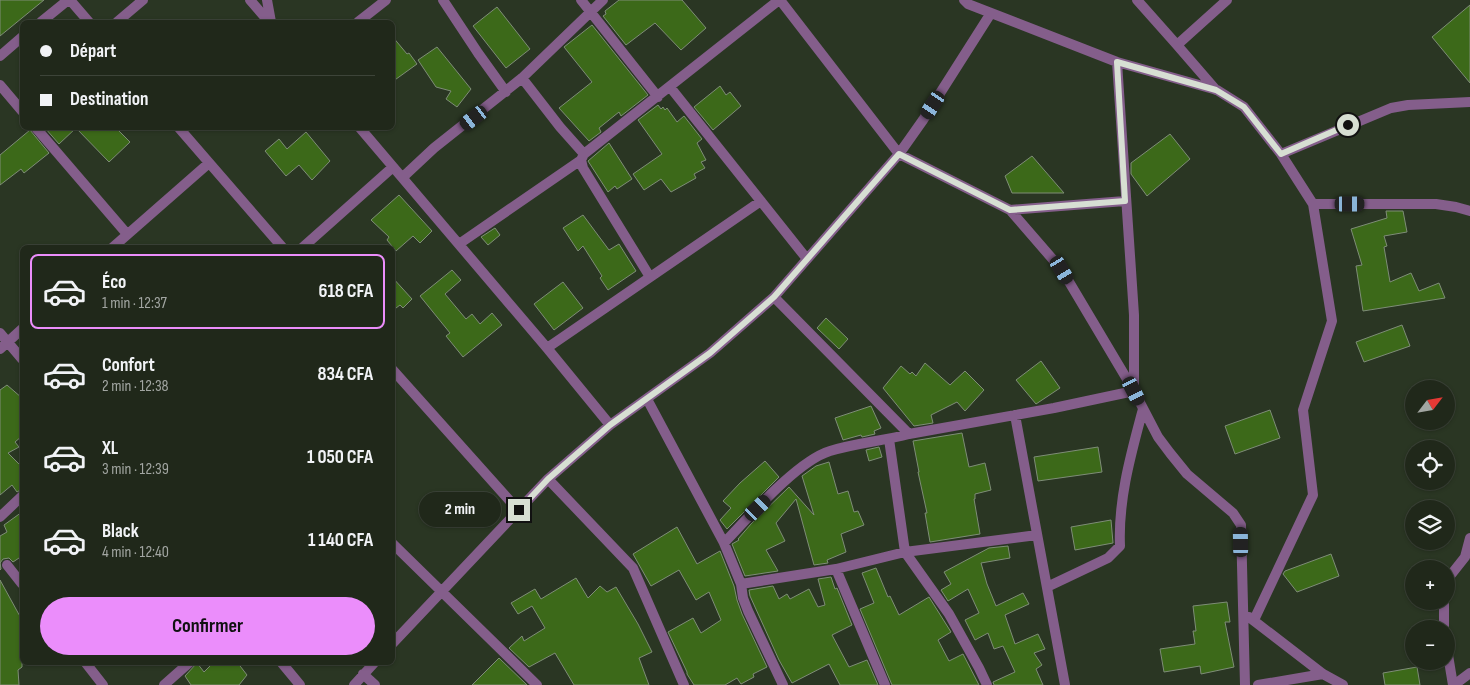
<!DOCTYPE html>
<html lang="fr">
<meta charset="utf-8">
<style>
:root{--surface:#20281a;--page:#283023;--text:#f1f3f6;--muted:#a2a6a2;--line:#3d4439;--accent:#eb8dfb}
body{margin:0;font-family:"Sofia Sans Condensed",sans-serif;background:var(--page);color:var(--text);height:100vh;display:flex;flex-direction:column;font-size:19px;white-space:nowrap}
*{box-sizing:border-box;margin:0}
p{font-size:16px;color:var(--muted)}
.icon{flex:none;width:28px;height:28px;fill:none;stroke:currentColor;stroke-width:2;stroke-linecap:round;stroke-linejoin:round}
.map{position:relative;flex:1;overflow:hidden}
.details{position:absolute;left:20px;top:245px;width:375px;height:420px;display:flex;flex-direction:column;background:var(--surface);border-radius:8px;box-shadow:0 1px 4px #0004,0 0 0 1px var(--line)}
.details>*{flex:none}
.hud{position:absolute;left:20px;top:20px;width:375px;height:110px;border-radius:8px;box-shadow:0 1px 4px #0004,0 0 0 1px var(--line);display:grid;align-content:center;height:110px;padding:0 20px;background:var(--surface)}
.needle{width:32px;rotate:59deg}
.buttons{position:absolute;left:1405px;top:380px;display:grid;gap:10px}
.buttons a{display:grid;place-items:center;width:50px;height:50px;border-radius:50%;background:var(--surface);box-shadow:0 1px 4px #0004,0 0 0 1px var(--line);font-size:25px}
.end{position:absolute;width:22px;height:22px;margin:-11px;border:6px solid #d7dfd3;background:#111;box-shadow:0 0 0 2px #111}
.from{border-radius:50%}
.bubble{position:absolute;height:35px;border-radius:18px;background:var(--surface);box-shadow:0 1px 4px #0004,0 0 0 1px var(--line);font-size:16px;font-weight:700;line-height:35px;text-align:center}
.car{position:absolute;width:15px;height:30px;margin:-15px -8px;border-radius:6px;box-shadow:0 0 4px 1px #0007;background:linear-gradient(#222 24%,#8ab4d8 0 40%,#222 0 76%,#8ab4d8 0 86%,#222 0)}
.hud b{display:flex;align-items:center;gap:18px;height:48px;font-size:19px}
.hud b+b{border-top:1px solid var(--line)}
.hud i{width:12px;height:12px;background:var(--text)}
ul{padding:9px 0 0;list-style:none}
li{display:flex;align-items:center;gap:15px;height:75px;margin:0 10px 8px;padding:0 10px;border:2px solid transparent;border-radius:8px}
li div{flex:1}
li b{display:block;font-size:19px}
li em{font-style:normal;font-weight:700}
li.selected{border-color:var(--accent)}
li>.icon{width:45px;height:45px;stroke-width:1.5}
.cta{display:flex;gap:10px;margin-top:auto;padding:10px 20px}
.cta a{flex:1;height:58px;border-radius:30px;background:var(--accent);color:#111;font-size:20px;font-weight:700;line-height:58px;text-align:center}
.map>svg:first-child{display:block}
.building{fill:#3c6919;stroke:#7e8d77}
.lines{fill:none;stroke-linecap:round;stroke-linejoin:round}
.street{stroke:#845e8b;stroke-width:10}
.route{stroke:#d7dfd3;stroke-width:6}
</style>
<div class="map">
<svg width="1470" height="685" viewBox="0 0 1470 685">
<rect width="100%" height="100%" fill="#2a3623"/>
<!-- building -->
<path class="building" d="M0,0h44l-44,36z
M619,0h63l24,28 -25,22 -26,-27 -29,22 -23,-29 3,-2 -1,-3z
M1470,5v78l-38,-46z
M497,7l33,42 -24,19 -33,-42z
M592,25l56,70 -27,21 -2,-4 -20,16 2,4 -12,9 -30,-33 33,-26 -28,-35z
M392,36l15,18 2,-1 8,11 -25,18z
M437,47l34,42 -14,18 -11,-8 5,-8 -15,-4 -18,-27z
M720,86l6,9 4,-3 11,14 -28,24 -19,-23z
M658,105l3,4 2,-2 2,3 2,-2 10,14 7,-6 18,23 -5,4 9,17 -5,2 4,6 -11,6 2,4 -25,14 -10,-13 -17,11 -11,-16 29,-20 -24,-34z
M45,128h71l14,14 -21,20 -33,-34 -17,16z
M30,130l19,23 -25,20 -3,-4 -21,16v-30z
M306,132l24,29 -18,19 -13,-15 -13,11 -21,-25 14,-12 8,10z
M1170,134l20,25 -43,37 -16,-22v-11z
M609,143l23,36 -15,10 -2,-3 -7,6 -20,-31z
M1032,156l32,37h-52l-7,-17z
M399,195l33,36 -12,12 -7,-7 -17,15 -9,-11 2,-3 -18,-17z
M1386,211h17l4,21 -23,4 3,10 -3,1 6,35 21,-9 8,18 20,-8 6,15 -82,13 -7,-45 6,-1 -11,-36 36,-11z
M583,215l26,35 10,-6 17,27 -28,19 -8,-12 2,-2 -19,-30 -5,5 -15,-23z
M495,228l5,7 -12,10 -7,-8z
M452,270l9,10 -16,14 21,25 6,-5 8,10 12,-11 10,12 -39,32 -17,-21 4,-3 -30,-37z
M392,277l20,22 -9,9 -3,-3 -8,6z
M563,282l20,26 -29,22 -20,-26z
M826,318l22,21 -9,10 -22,-21z
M1402,325l8,21 -46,16 -8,-20z
M1041,361l19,27 -24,16 -20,-24z
M925,363l25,22 15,-14 19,19 -19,21 -8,-9 -26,13 2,8 -19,3 -31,-38 18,-22 9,8 2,-2 4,4z
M7,385l15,13v38l-7,6 4,5 -11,6 14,14v22l-5,3 -5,-7 -12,10v-105z
M871,406l10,22 -7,3 1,3 -13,3 -1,-2 -18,5 -8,-22z
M1270,410l10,28 -45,16 -10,-28z
M962,433l7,34 16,-4 6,27 -16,4v5h-1l6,35 -50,8 -5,-29h2l-9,-41h1l-6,-31z
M879,447l3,10 -13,4 -3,-11z
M1098,447l4,25 -64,9 -4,-24z
M765,461l14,16 -52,52 -7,-9 11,-12 -8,-7 17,-18z
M829,462l9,32 10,-3 6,21 4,-1 6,14 -23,9 5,18 -19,8 1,3 -14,2 -18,-66 -20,24 9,18 -19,9 12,21 -33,5 -13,-32 7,-4 -1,-1 13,-15 38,-37 25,28 -12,-39 14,-10z
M22,512v44l-9,6 -4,-4 -6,1 -3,4 1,6 -1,1v-34l7,-4 -3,-7z
M1111,520l2,23 -38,7 -4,-23z
M677,527l20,37 23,-13 14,35 3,14 5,14 25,53 -14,7 1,3 -13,7 -4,-6 -12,7h-31l-7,-11v-2l-19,-40 25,-14 8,15 20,-13 -12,-28 -13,8 -17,-30 -28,16 -18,-32z
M1008,546l2,12 -29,5 6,21 9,22 27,-13 6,11 -24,11 10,29 23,-10 7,15 -11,4 8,12 -6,4 7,16h-49l-1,-3 22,-10 -12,-26 -9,3 -6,-16 -13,7 -10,-20 14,-7 -11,-24 -20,12 -7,-11 10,-6 -7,-12 45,-24z
M1331,554l8,22 -42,16 -14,-18 2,-3z
M876,568l12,29 2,-1 9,19 30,-18 22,35 -13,8 11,21 14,-7 16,31h-87l-32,-76 14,-6 -12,-30z
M831,577l4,12 2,-1 15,37 -20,10 17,32 18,-7 11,25h-38l-11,-21 -37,19 -13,-23 -29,-64 -1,-6 24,-4 6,13 8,-5 3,5 19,-10 9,18 7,-2 -7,-26z
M576,578l12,20 12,-12 7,6 9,-5 22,37 14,28 -13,6 10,27h-75l-19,-32 -26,14 -20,-19 13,-12 2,5 21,-13 -13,-22 -14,8 -7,-11 24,-14 6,10z
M0,580l22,40v47l-4,3 1,15h-19z
M1227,602l3,20h-5l9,45 -33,7 -1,-8 -36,6 -4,-23 35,-5 -2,-13h3l-3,-25z
M499,658l28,27h-55z
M214,662h23l10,13 -8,10h-48l-6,-9 12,-13 7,9z
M1417,667l3,18h-35l-2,-12z"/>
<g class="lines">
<!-- street -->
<path class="street" d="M70,0l19,22
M250,0l19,22
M267,0l4,22
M443,0l35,53 28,39
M581,0l77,97
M964,0l4,4 149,58 100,28 27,17 37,47 110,-46 17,-3 62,-3
M1137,0l40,45
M41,22l27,-22
M117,22l26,-22
M358,22l28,-22
M0,56l22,-19
M1117,62l17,253v76l24,46 12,16 17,21 46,39 8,12 4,160
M522,78l38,49 24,27
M0,85l22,26
M670,87l137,172
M1216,90l-39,-45 50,-45
M36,128l91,106
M179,128l104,120
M360,128l187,220 63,77
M403,177l31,-29 88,-70 81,-78
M1313,204h123l20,3 14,4
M1010,210l115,-9
M459,244l122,-84
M112,248l97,-85
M302,248l91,-81
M650,277l-67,-109 -2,-8 3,-6 195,-154
M774,297l135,137
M0,333l22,26
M547,348l214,-147
M0,349l22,-20
M392,369l127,142
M647,399l77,144 17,41 2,14 5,13 35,74
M1015,415l50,270
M889,439l16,113 44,62 30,54 8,17
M548,479l85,89 51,117
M0,517l22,-21
M392,543l145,142
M724,543c25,-26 73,-82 106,-92 26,-8 53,-10 79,-17l145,-26 80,-17 -72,-121 -52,-60 -111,-56 -119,-154
M7,565l15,19
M836,569l49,116
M1446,581l19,-24 5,-19
M741,584l95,-15 69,-17 132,-17
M1047,587l61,-29 12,-12c-2,-47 11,-92 23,-137
M1444,601v28
M1249,617l74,57 20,11
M1254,620l59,-125 -10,-85 29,-89 -19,-117 -32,-50
M1446,643l7,42
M392,644l156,-165 62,-54 100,-72 64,-56 125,-143 24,-34 68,-107
M85,662l18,23
M281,662l19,23
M363,674l12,11
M164,685l26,-23
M354,685l21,-23
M1258,685l65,-11
M1454,685l16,-12"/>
</g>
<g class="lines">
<!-- route -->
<path class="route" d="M519,510l29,-31 62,-54 100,-72 64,-56 125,-143 111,56 115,-9 -8,-139 99,28 28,17 37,47 67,-29"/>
</g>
</svg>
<div class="buttons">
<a><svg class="needle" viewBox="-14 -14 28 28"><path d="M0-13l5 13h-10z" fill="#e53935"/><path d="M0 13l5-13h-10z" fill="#a2a6a2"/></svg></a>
<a><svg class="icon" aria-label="locate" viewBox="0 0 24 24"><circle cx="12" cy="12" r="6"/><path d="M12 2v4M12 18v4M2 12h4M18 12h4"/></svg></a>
<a><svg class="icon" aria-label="layers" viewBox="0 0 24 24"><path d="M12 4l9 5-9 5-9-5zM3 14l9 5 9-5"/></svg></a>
<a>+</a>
<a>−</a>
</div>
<i class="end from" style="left:1348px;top:125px"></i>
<i class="end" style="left:519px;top:510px"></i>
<div class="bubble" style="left:419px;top:492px;width:82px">2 min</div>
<i class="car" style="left:933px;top:105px;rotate:213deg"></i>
<i class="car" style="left:474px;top:118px;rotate:233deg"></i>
<i class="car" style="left:1350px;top:204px;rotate:90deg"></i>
<i class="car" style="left:1062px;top:270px;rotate:149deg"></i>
<i class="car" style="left:1134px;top:391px;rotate:153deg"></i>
<i class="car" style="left:758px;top:508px;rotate:46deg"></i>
<i class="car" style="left:1241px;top:542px;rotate:359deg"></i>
<div class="hud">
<b><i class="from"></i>Départ</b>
<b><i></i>Destination</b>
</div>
<section class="details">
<ul>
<li class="selected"><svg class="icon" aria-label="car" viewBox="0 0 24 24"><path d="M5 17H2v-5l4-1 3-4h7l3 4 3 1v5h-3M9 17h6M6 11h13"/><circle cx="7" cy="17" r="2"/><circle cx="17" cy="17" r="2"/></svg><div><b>Éco</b><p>1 min · 12:37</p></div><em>618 CFA</em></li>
<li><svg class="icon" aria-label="car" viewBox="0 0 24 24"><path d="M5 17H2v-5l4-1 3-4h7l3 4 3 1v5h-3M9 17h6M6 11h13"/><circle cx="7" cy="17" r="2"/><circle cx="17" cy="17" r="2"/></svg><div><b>Confort</b><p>2 min · 12:38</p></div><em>834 CFA</em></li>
<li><svg class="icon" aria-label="car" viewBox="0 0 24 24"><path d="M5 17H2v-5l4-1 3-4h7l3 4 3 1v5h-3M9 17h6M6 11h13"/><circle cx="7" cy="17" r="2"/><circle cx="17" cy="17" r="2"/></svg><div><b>XL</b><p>3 min · 12:39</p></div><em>1 050 CFA</em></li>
<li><svg class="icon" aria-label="car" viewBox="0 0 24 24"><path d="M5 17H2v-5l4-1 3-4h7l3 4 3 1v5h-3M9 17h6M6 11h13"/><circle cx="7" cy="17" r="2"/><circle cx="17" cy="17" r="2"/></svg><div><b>Black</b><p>4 min · 12:40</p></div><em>1 140 CFA</em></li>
</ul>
<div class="cta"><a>Confirmer</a></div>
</section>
</div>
